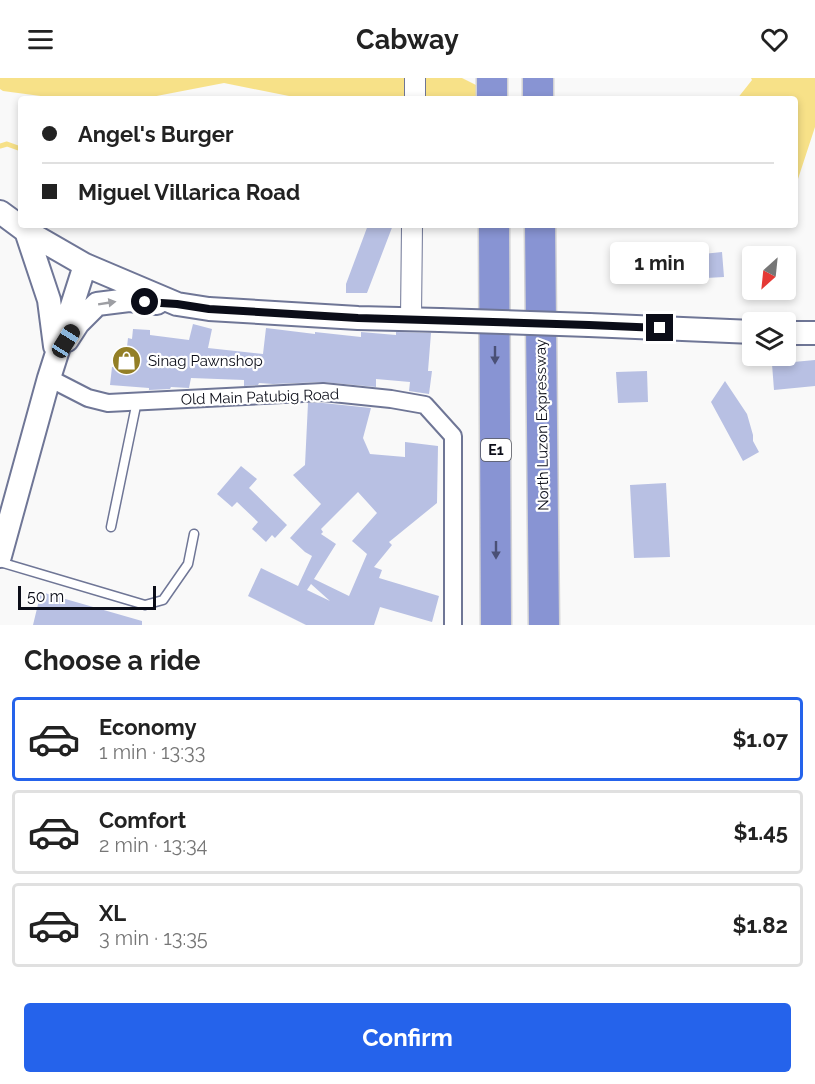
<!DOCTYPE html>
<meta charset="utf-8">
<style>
:root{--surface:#fff;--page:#f2f2f2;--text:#222;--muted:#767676;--line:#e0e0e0;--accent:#2563eb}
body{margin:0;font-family:Raleway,sans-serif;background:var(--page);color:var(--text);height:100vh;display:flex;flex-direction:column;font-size:22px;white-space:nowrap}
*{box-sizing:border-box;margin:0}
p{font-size:20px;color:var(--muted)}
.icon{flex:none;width:33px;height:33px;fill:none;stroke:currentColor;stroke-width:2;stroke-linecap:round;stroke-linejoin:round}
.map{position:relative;height:547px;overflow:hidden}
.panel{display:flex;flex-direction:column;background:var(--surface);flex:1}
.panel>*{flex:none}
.banner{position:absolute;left:18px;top:18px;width:780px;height:132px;border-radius:6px;box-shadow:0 3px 9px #0003;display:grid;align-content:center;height:132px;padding:0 24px;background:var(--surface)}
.needle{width:39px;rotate:207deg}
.controls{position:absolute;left:742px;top:168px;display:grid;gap:12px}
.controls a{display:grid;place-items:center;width:54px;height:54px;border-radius:6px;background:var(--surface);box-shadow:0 3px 9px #0003;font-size:30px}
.scale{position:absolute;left:18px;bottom:15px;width:138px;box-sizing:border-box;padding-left:6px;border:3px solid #0b0d18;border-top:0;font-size:16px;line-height:21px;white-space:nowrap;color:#0b0d18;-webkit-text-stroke:4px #fff;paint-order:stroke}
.end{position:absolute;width:27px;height:27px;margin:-14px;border:8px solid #0b0d18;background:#fff;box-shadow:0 0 0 3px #fff}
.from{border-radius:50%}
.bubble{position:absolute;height:42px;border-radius:6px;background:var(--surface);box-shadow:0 3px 9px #0003;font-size:20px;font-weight:700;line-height:42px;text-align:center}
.car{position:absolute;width:18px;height:36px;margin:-18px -9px;border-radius:8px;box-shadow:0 0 4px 2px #0007;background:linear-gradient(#222 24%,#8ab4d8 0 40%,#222 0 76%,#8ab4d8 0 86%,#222 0)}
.banner b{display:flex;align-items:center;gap:21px;height:57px;font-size:22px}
.banner b+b{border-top:2px solid var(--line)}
.banner i{width:15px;height:15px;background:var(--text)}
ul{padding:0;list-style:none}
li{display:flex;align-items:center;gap:18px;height:84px;margin:0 12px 9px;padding:0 12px;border:3px solid var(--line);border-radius:6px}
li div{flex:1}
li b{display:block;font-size:22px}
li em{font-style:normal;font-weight:700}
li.selected{border-color:var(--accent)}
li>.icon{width:54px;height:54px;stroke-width:1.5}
h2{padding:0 24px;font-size:27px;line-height:72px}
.action{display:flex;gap:12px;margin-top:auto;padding:12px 24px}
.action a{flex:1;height:69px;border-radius:6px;background:var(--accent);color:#fff;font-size:24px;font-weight:700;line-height:69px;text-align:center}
header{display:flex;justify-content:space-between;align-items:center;height:78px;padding:0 24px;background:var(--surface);font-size:27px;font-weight:700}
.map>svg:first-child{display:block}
.water{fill:#f7e188}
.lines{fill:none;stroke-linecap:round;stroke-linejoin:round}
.stream{stroke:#f7e188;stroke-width:5}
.building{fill:#b8c0e3;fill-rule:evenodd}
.service-casing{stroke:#6f7696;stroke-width:11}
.minor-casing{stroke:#6f7696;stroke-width:20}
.tertiary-casing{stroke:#6f7696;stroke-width:22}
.secondary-casing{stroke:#6f7696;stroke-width:26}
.motorway-casing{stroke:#d3d3d5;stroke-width:33}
.service{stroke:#fff;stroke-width:8}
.minor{stroke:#fff;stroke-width:16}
.tertiary{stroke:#fff;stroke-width:20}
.secondary{stroke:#fff;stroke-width:22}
.motorway{stroke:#8894d3;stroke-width:30}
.secondary-bridge-casing{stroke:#6f7696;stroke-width:26;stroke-linecap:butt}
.secondary-bridge{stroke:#fff;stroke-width:22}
.oneway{fill:#9d9ea3}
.oneway2{fill:#4a5076}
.route{stroke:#0b0d18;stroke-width:8}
.labels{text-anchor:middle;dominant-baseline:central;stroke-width:4.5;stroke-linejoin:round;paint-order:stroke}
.shield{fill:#fff;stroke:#54565d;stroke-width:1.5}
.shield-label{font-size:14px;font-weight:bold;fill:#0b0d18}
.poi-label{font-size:15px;fill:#0b0d18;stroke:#fff;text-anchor:start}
.street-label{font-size:15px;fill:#0b0d18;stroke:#fff}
</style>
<header><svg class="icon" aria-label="menu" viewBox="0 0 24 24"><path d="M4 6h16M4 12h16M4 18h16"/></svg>Cabway<svg class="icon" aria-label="heart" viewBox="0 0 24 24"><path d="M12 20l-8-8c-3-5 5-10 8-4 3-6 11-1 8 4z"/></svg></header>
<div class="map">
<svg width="815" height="547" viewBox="0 0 815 547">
<rect width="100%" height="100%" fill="#f9f9f9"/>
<!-- water -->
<path class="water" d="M0,0h462l42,21h-200l-80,-16 -83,16h-78l-60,-8 -3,-2z
M751,0h64v49l-17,52h-3v-80h-58l15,-19z"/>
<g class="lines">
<!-- stream -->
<path class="stream" d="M0,68l7,-2 14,5"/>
</g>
<!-- building -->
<path class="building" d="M368,147h25l-26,68h-21v-9z
M722,174l2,25 -18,1 -3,-24z
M193,246l19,5 -4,19 55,6 3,-26 49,6v-2l46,5v-5l35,3v-3l35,1 -3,38h4l-3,23 -20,-3 1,-9 -34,-3v8l-53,-5 -50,2 -14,-1 -1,2 -14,1v-6l-53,-2 -2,10 -18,-1 -1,2 -21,1v-2l-39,-3 2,-18h7v-10h3l1,-10h4l1,-9 4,1 1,-10 17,1v5l39,5z
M815,282v26l-41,4 -2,-26z
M647,293l1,31 -30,1 -2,-31z
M725,303l22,33 6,21v6l6,11 -16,9 -32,-59z
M308,325h15l48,5 -8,30 7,16 35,3v-15l33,4 -1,57 -48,39 3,3 -18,22 8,3 -3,8 60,18 -7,26 -52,-15 -6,18h-68l-58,-29 13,-28 37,18 14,-30 -7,-4 -15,-14 31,-34 -28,-29 12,-10zM358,414l19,21 -25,28 15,13 -18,42 -35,-17 22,-35 -15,-10 2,-2 -2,-3zM311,506l19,17 -23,-11z
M241,388l16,13 -8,9 38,37 -12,13 -3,-3 -6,7 -14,-13 6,-7 -21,-20 -5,5 -15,-13z
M666,405l4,74 -36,1 -4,-73z
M41,514l101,29v4h-109z"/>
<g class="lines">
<defs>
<path id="service" d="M111,449l26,-126
M0,484l145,43 18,-5 25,-36 6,-30"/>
<path id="minor" d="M49,300l39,20 20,5 215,-11 68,7 34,6 28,31v189"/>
<path id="tertiary" d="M415,21v-21
M411,241l1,-94"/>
<path id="secondary" d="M0,134l26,19 59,34 92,39 32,5 149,9 82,2
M26,153l23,69 6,46
M589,247l164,7
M786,255h29
M67,262l11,-17 19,-19 32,-4 28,3
M0,478l49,-178 36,-113"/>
<path id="motorway" d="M492,0v21
M538,0v21
M494,147l2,400
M540,147l4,400"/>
</defs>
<!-- service casing -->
<use href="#service" class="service-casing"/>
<!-- minor casing -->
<use href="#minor" class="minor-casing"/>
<!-- tertiary casing -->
<use href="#tertiary" class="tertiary-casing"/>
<!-- secondary casing -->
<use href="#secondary" class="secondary-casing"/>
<!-- motorway casing -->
<use href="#motorway" class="motorway-casing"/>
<!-- service -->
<use href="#service" class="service"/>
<!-- minor -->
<use href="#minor" class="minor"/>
<!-- tertiary -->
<use href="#tertiary" class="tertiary"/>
<!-- secondary -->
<use href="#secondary" class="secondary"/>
<!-- motorway -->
<use href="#motorway" class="motorway"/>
<defs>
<path id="secondary-bridge" d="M440,242l149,5"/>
</defs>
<!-- secondary-bridge casing -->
<use href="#secondary-bridge" class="secondary-bridge-casing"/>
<!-- secondary-bridge -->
<use href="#secondary-bridge" class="secondary-bridge"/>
</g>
<!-- one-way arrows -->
<defs><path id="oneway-solid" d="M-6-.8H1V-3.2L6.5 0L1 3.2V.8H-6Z" transform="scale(1.5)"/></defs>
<use class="oneway" href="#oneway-solid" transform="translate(107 225) rotate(-9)"/>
<g class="oneway2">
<use href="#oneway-solid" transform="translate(495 277) rotate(90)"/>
<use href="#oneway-solid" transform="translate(496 472) rotate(90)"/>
</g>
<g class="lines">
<!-- route -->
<path class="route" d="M145,224l32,2 32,5 149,9 231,7 71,3"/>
</g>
<!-- icons -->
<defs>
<symbol id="shop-disc" viewBox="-11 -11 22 22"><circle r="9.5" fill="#937f26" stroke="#fff"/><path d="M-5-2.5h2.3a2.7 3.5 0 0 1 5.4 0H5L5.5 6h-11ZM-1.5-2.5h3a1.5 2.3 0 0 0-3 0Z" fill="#fff"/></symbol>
</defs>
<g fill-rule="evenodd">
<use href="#shop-disc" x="110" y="266" width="33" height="33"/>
</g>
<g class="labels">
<!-- shield labels -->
<rect class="shield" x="481" y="361" width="30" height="22" rx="4.5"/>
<g class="shield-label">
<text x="496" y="372">E1</text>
</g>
<!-- poi labels -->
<g class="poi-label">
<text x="148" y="283">Sinag Pawnshop</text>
</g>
<!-- street labels -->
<g class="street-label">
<text transform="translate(260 319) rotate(-2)">Old Main Patubig Road</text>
<text transform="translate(542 347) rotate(-91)">North Luzon Expressway</text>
</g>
</g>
</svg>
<div class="controls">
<a><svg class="needle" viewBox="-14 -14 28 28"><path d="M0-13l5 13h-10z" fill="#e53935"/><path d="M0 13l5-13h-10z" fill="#767676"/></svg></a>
<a><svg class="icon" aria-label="layers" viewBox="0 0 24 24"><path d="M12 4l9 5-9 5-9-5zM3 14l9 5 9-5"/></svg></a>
</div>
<div class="scale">50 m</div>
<i class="end from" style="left:145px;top:224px"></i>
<i class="end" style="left:660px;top:250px"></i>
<div class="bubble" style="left:610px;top:164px;width:99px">1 min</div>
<i class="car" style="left:66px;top:263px;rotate:32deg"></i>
<div class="banner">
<b><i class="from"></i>Angel's Burger</b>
<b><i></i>Miguel Villarica Road</b>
</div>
</div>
<section class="panel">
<h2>Choose a ride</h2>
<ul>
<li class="selected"><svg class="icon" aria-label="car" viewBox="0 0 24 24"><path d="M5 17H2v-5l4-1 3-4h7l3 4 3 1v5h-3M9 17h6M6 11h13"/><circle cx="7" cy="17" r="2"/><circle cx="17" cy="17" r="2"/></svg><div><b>Economy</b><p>1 min · 13:33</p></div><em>$1.07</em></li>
<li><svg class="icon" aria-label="car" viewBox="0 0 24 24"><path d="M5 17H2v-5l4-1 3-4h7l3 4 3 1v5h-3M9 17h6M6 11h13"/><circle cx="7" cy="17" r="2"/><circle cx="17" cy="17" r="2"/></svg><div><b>Comfort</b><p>2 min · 13:34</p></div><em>$1.45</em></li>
<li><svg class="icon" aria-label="car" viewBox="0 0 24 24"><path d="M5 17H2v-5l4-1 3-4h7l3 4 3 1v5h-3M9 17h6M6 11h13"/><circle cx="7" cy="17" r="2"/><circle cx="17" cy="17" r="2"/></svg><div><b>XL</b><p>3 min · 13:35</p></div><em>$1.82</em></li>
</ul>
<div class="action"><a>Confirm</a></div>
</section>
